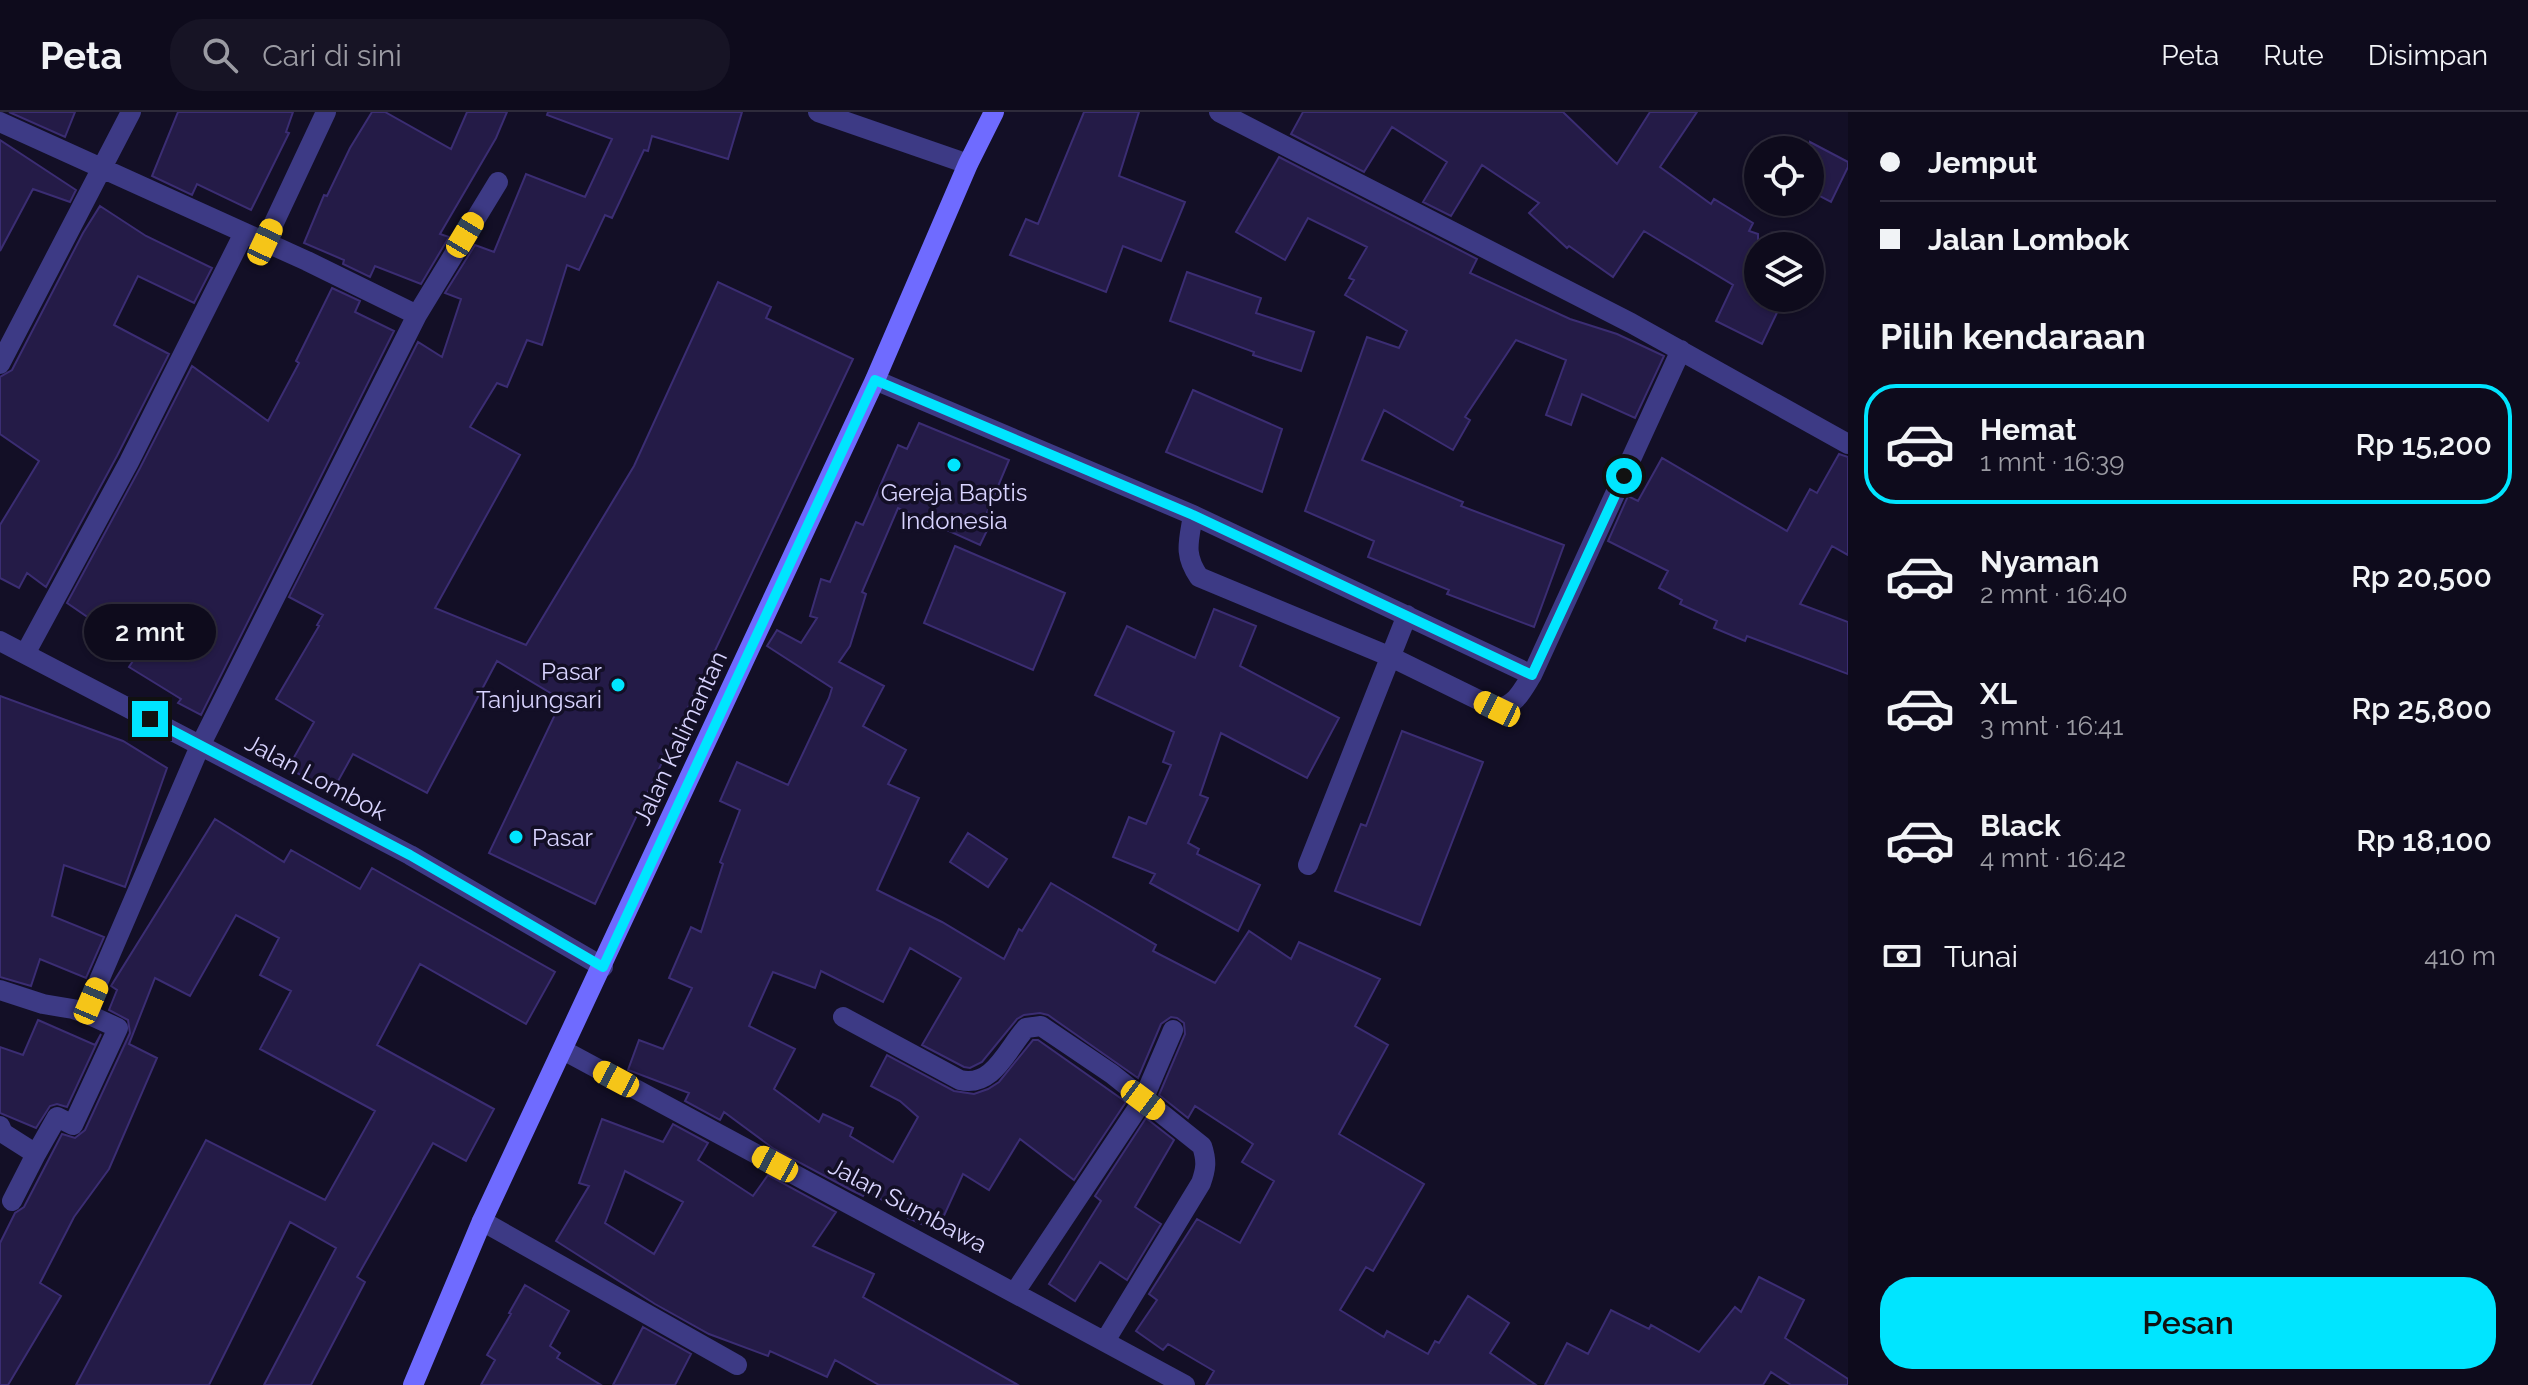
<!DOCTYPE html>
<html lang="id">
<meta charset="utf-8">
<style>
:root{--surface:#0e0b1c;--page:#171425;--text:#f1f3f6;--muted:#9b9ba3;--line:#2e2b3b;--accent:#00e5ff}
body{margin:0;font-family:Raleway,sans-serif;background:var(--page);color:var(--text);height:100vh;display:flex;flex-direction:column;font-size:30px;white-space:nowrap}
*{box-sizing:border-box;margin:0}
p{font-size:26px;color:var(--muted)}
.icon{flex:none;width:44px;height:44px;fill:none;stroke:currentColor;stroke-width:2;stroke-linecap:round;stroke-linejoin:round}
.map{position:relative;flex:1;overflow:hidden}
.panel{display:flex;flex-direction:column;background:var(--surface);width:680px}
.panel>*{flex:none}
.banner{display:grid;align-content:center;height:176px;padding:0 32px;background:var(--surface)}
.buttons{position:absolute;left:1744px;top:24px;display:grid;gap:16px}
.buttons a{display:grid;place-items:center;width:80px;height:80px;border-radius:50%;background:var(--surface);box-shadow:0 2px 6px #0004,0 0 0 2px var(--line);font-size:40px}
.end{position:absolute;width:36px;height:36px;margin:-18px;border:10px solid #00e5ff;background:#111;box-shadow:0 0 0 4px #111}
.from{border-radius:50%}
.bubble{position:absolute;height:56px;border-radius:28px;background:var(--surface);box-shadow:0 2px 6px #0004,0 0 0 2px var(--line);font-size:26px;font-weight:600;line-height:56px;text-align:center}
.car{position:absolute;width:24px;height:48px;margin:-24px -12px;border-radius:10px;box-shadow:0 0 6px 2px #0007;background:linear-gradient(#f5c518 24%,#345 0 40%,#f5c518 0 76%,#345 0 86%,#f5c518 0)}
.banner b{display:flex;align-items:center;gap:28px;height:76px;font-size:30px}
.banner b+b{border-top:2px solid var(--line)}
.banner i{width:20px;height:20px;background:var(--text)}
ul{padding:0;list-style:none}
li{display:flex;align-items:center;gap:24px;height:120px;margin:0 16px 12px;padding:0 16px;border:4px solid transparent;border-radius:32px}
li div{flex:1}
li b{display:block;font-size:30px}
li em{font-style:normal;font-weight:600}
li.on{border-color:var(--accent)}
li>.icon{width:72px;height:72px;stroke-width:1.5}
h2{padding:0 32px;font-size:36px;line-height:96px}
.pay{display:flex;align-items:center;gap:20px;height:88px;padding:0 32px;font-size:30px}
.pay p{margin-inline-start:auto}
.action{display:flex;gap:16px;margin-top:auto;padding:16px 32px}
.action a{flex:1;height:92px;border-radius:32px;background:var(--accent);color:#111;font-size:32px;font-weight:600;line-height:92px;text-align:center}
header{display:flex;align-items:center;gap:48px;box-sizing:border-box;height:112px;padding:0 40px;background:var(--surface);border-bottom:2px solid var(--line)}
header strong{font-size:38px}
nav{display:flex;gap:44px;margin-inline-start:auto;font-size:28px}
.search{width:560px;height:72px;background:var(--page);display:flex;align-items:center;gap:20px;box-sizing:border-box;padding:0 28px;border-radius:32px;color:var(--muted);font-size:30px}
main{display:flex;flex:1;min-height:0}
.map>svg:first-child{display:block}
.building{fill:#241b47;stroke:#3b2d73;stroke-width:2;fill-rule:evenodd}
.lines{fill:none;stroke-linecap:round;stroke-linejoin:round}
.street{stroke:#3d3a85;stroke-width:20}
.secondary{stroke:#6f6bff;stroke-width:20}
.route{stroke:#00e5ff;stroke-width:10}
.poi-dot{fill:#00e5ff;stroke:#130f26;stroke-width:3}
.labels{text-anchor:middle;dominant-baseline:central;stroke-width:7;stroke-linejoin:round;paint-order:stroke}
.poi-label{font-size:24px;fill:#d9d4ff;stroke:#130f26}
.street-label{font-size:24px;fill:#d9d4ff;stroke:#130f26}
</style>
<header>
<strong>Peta</strong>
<div class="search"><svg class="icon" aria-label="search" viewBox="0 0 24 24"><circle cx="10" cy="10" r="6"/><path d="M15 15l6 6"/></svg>Cari di sini</div>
<nav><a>Peta</a><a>Rute</a><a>Disimpan</a></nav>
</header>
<main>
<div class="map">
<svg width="1848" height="1273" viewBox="0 0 1848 1273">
<rect width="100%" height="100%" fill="#130f26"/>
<!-- building -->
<path class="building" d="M9,0h66l-10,25z
M178,0h115l-7,20 3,1 -38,77 -54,-26 -5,11 -40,-19z
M372,0h13l66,37 16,-37h40l-11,26 -56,96 9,3 -28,47 -46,-18 -5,11 -27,-13 1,-4 -40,-17 20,-48 3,1 23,-48z
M548,0h194l-14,47 -76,-23 -4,15 -4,-1 -32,68 -7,-3 -26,55 -12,-5 -25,80 -15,-5 -20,47 -10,-4 -27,44 50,28 -85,153 91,37 108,-179 84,-184 53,25 -5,11 87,41 -258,545 -106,-51 73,-153 -65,-39 -70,132 -74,-39 -21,38 -44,-24 26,-46 -38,-23 43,-73 -2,-1 6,-10 -34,-18 129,-255 24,15 19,-58 -16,-6 30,-48 19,7 32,-78 59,23 27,-58 -65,-24z
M1084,0h55l-20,64 66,26 -24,59 -38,-15 -17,46 -96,-37 16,-36 12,5z
M1303,0h260l54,52 33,-52h47l-37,55 51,37 3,-5 39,24 -4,8 9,3v64h26l-22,46 -46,-23 17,-36 -89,-54 -31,46 -44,-31 -2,2 -38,-35 10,-10 -57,-38 -31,51 -28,-14 24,-40 -55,-35 -28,45 -73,-38z
M0,28l76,50 -6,12 -37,-13 -33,62z
M1810,30l38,20v5l-17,35 -21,-11z
M1279,45l198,102 -7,14 100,46 47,15 47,22 -29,62 -53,-24 -11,31 -25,-10 20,-55 -50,-20 -51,77 5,3 -17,30 -69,-40 -22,50 101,42 -2,4 103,39 -30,82 -87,-33 2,-4 -81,-33 6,-16 -69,-30 62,-174 32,11 8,-17 -62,-36 9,-15 -5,-2 18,-31 -59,-29 -23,42 -49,-28z
M100,94l46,30 66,32 -18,35 -56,-27 -24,49 55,29 -52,102 -71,131 -19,-14 -8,15 -19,-10v-53l39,-64 -39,-27v-57l12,-7 71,-137z
M1187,160l74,26 -5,15 58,19 -13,39 -48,-16 1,-3 -84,-31z
M332,176l28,13 -5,11 39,19 -193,384 -23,-12 3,-4 -52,-32 15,-23 -49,-29 -3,5 -25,-17 73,-135 52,-102 76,55 31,-58 -3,-2z
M1193,278l89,39 -20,63 -96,-40z
M919,311l90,37 -23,55 7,3 -13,27 -82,-37 -36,84 4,2 -16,52 -11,16 45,24 -21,40 43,24 -18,34 31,14 -42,92 65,32 62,37 15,-30 3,2 29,-48 105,62 -3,6 62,32 34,-52 42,28 8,-17 81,37 -25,47 33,19 -49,89 85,50 -51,87 -7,-4 -26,43 44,27 3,-6 41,23 7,-13 4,2 29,-47 41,27 -19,30 46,32h-330l8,-14 -46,-27 -5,6 -27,-19 21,-31 -8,-6 48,-75 43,24 34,-62 -32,-19 11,-18 -58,-38 -7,12 -29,-23 26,-61 -1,-11 -7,-5 -6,-1 -10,7 -23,54 -90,-63 -8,-2 -16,2 -7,4 -35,43 -12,6 -6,-1 -42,-22 39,-67 -51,-30 -27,54 -62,-31 -6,17 -42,-16 -24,54 46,23 -21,40 45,33 4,-8 30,14 -3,8 43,26 25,-45 -18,-16 -29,-15 16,-31 67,36 20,3 14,-5 11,-7 34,-42h5l88,62 -52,78 -54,-41 -31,51 -26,-16 -26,57 -29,-13 1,-3 -43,-24 -3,5 -12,-6 -77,-41 -50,-37 -4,8 -35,-19 4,-8 -61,-23 11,-30 24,9 29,-61 -23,-10 22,-51 10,5 22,-68 -3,-2 20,-52 -20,-9 17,-39 51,23 41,-87 3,-10 -65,-42 10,-16 24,13 16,-25 -7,-2 11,-37 9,3 26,-60 7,3 35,-80 9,4z
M1839,342l9,3v98l-16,-9 -32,58 48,18v52l-101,-38 -2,5 -31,-13 3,-7 -37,-17 2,-4 -23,-12 9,-17 -60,-30 20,-45 10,5 24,-43 125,73 23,-42 7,4z
M955,434l110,47 -32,77 -109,-47z
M1214,497l42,17 -16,40 99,52 -32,60 -86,-45 -21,62 8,3 -20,45 11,6 -2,5 63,31 -22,46 -88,-48 5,-9 -42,-17 16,-40 17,7 25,-59 -8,-3 11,-30 -79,-37 32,-69 68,32z
M0,584l123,45 44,27 -42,119 -61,-22 -12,51 52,21 -18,41 -46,-19 -9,27 -31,-9z
M1402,619l81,31 -63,163 -85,-34 26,-67 5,2z
M215,707l69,43 7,-12 69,39 12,-21 183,104 -29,52 -106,-60 -43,81 117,64 -28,52 -33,-18 -76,134 8,5 -54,103h-47l72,-137 -46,-26 -81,163h-133l130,-245 119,60 50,-89 -115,-62 31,-58 -31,-16 19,-37 -43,-23 -46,81 -35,-18 -26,66 28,14 -48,111 -35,48 -34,66 21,13 -53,89h-8v-142l15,-30 9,-6 38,-73 13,4 10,-8 45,-97 -2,-13 -19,-10 8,-20 -6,-4z
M968,721l39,26 -19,28 -38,-25z
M38,908l57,25 6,-11 -34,73 -10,-3 -7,2 -14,22 -36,-15v-66l23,8z
M1146,1006l28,22 -39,67 26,17 -34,56 -27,-18 -25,39 -26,-17 52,-83 -6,-5z
M602,1007l61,23 10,-18 35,19 -10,17 55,36 15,-21 68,37 -23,34 61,28 -11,23 155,88h-139l-44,-25 -8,17 -57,-26 -2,5 -59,-22 -54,-30 -99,-63 33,-55 -10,-3zM625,1059l58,31 -29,52 -49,-31z
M1759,1165l45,23 -19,38 63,41v6h-57l-20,-13 -8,13h-218l22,-42 21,11 23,-44 38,19 2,-4 48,27 36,-45 6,5z
M525,1173l44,26 -19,35 10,7 -3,5 44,27h-120l14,-25 -8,-5 24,-41 -2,-1z
M643,1215l48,27 -16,31h-62z"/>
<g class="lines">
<!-- street -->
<path class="street" d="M818,0l150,52
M1219,0l412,211 217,121
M0,10l307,139 110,54
M265,130l61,-130
M0,252l131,-252
M875,268l318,135 339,160
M1193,403c-4,26 -10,39 6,62l192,80 106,52c19,-4 25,-18 35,-34l149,-325
M0,529l410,214 193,112
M25,542l104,-192 115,-229
M1308,753l99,-250
M0,878l43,14 30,5 12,4 115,-267 217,-431 81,-133
M843,905l117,63c33,8 47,-31 66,-52l15,-2 71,48 90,72c5,15 4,23 -1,37l-96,158
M563,938l622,335
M0,1014l3,7 33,21 -24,47
M36,1042l21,-37 16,8 45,-97 -33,-15
M482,1109l255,144
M1015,1180l128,-192 30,-70"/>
<!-- secondary -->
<path class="secondary" d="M413,1273l69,-164 393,-841 93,-216 26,-52"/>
</g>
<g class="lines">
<!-- route -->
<path class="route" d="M150,607l260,136 193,112 272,-587 318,135 339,160 92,-199"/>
</g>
<!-- markers -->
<g class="poi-dot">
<circle cx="954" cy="353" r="8"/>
<circle cx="618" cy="573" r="8"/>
<circle cx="516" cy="725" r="8"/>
</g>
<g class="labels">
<!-- poi labels -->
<g class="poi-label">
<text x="954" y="380">Gereja Baptis<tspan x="954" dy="28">Indonesia</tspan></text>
<text x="602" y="559" text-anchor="end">Pasar<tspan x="602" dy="28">Tanjungsari</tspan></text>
<text x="532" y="725" text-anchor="start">Pasar</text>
</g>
<!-- street labels -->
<g class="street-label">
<text transform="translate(680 626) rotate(-65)">Jalan Kalimantan</text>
<text transform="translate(316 665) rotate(28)">Jalan Lombok</text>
<text transform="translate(908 1093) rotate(28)">Jalan Sumbawa</text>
</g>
</g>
</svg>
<div class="buttons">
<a><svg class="icon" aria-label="locate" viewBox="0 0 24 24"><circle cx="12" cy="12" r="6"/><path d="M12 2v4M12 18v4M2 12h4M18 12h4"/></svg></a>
<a><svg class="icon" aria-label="layers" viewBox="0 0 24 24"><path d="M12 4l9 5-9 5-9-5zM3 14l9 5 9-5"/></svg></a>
</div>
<i class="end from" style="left:1624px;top:364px"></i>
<i class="end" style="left:150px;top:607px"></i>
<div class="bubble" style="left:84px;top:492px;width:132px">2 mnt</div>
<i class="car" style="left:465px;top:123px;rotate:31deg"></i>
<i class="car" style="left:265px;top:130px;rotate:25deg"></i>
<i class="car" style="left:1497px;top:597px;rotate:296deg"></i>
<i class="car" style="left:91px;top:889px;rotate:23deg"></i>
<i class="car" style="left:616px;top:967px;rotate:298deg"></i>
<i class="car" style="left:1143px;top:988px;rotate:127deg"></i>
<i class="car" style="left:775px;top:1052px;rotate:298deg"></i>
</div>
<section class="panel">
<div class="banner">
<b><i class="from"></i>Jemput</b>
<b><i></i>Jalan Lombok</b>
</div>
<h2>Pilih kendaraan</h2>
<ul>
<li class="on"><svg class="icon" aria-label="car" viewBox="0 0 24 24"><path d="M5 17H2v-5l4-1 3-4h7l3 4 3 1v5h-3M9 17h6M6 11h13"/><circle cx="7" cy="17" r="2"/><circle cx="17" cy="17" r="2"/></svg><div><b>Hemat</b><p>1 mnt · 16:39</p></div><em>Rp 15,200</em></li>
<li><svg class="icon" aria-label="car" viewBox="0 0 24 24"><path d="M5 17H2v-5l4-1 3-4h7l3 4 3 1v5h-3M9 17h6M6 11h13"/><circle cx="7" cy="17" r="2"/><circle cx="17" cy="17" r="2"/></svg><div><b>Nyaman</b><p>2 mnt · 16:40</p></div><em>Rp 20,500</em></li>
<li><svg class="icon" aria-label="car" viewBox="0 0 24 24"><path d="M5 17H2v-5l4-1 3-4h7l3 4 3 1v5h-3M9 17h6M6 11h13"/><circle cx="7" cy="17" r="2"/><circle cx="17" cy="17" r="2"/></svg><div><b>XL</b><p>3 mnt · 16:41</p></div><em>Rp 25,800</em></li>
<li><svg class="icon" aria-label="car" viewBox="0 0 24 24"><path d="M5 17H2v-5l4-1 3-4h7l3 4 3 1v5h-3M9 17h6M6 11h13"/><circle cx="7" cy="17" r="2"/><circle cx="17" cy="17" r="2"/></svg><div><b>Black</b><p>4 mnt · 16:42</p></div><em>Rp 18,100</em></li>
</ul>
<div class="pay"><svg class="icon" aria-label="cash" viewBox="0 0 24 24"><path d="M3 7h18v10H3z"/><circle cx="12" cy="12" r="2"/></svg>Tunai<p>410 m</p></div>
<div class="action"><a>Pesan</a></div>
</section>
</main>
